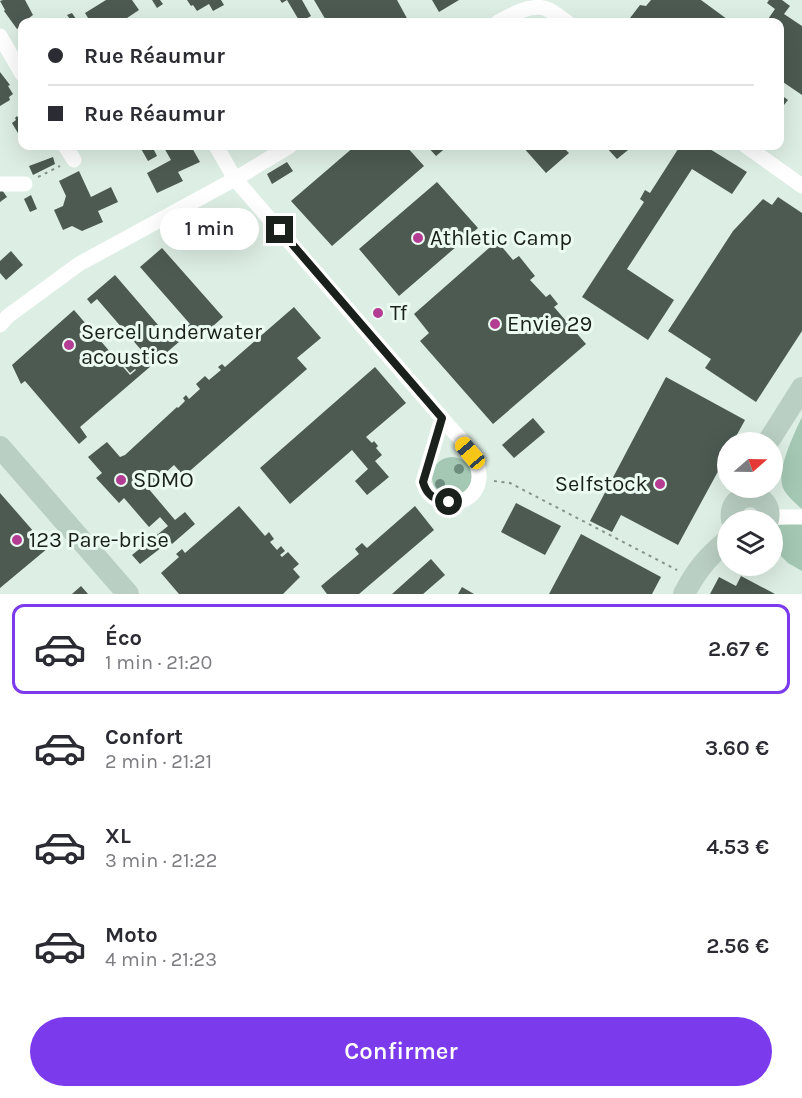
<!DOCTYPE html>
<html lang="fr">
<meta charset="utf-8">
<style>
:root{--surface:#fff;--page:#f2f2f3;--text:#2b2b33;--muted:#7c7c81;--line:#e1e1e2;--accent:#7c3aed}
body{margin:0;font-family:Karla,sans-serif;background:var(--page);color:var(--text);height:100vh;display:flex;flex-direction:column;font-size:22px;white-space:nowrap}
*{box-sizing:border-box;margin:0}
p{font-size:20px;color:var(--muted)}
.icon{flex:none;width:33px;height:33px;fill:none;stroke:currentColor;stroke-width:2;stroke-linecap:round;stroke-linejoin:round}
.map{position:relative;height:594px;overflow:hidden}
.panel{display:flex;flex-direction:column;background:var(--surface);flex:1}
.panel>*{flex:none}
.hud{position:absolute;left:18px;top:18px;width:766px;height:132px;border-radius:12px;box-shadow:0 6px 24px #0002;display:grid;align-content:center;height:132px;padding:0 30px;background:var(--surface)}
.needle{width:39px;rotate:70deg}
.tools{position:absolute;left:717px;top:432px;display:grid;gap:12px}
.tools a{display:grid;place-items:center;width:66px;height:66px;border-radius:50%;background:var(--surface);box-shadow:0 6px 24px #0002;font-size:30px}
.end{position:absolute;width:27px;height:27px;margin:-14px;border:8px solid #1a201c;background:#fff;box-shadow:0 0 0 3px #fff}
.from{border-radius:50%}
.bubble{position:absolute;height:42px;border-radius:21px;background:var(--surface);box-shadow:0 6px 24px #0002;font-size:20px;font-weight:600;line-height:42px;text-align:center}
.car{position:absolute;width:18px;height:36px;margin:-18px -9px;border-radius:8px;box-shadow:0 0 4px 2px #0007;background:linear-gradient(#f5c518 24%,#345 0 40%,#f5c518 0 76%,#345 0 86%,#f5c518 0)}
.hud b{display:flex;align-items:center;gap:21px;height:57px;font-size:22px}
.hud b+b{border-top:2px solid var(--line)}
.hud i{width:15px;height:15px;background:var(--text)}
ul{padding:10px 0 0;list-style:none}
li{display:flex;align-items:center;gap:18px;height:90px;margin:0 12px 9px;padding:0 18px;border:3px solid transparent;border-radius:12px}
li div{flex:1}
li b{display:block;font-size:22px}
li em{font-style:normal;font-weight:600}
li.current{border-color:var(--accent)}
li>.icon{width:54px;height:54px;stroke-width:1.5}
.primary-button{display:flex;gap:12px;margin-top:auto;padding:12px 30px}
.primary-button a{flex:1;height:69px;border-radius:36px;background:var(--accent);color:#fff;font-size:24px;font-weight:600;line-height:69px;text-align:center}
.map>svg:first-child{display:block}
.green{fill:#a4c8b3}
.building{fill:#4c5a52}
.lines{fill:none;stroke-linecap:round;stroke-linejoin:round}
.path{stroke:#86938b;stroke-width:2;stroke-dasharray:3 4.5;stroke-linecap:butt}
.street{stroke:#fff;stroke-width:15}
.secondary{stroke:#bacfc3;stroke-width:22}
.tree{fill:#6d8c7d}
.route{stroke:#1a201c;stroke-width:8}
.poi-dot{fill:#b33d93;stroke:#ebfbf1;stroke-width:2}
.labels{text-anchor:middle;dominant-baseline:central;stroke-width:6;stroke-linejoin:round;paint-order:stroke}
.poi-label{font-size:22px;fill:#1a201c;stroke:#ebfbf1;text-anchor:start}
</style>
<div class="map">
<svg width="802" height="594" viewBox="0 0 802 594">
<rect width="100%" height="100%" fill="#ddeee4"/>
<!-- green -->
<path class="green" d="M802,417v92c-6,-5 -16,-14 -19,-21 -7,-18 11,-54 19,-71z
M432 477a20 20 0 1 1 40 0a20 20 0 1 1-40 0Z
M802,523v48l-14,-8 -15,-15 -1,-20 5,-3z"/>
<!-- building -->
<path class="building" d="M3,0h22l8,15 -4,3 1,3 -8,1v4l-5,3 -13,-18 1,-1 -5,-9z
M106,0h26l7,10 -18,12h-34l-2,-2 3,-2 -3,-5z
M152,0h8l3,4 -6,4z
M187,0h34l3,5 -11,6 -4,-7 -12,7 -4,-6 -2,1z
M280,0h22l9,16 -11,6 -13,-22 -5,3z
M314,0h83l12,22h-82z
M432,0h27l-20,12z
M651,0h50l30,22h-104l13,-17 6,1z
M769,0h13l8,6 -6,8 18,12v69l-22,-15v-58h-14l9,-13 -8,-6z
M72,13l4,6 3,3h-7l-5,-7z
M0,72l10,13 -2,1 5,8 -4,3 1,3 -10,6z
M780,94l8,6 -8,10z
M17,116l2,3 3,-3v24l-10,-17 4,-3 -1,-2z
M143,146h9l5,10 -9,5 -8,-14z
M163,146h28l9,16 -22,10 5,9 -26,12 -10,-20 24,-13z
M355,146h51l18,20 -92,80 -41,-45z
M427,146h21l-12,10z
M522,146h40l7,7 -23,20z
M605,146h28l-16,13z
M680,146h25l42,26 -15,22 -40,-25 -65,100 47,31 -26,40 -66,-43 62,-95 -4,-3 5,-9 5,3z
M53,157l2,7 -22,11 -4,-9z
M287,162l6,9 -21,13 -5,-10z
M79,171l12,26 20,-10 7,15 -20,9 5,11 -21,9 -10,-5 -9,4 -9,-20 9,-4 3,-10 -7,-15z
M437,182l41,46 -79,68 -40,-47z
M2,190l5,7 -7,5v-11z
M31,195l6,14 -7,3 -6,-13z
M778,197l24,16v118l-46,71 -51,-34 6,-9 -43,-28 65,-100 30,-32 9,6z
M497,241l16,19 6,-4 16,20 -5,4 16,17 4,-3 8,10 -4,3 32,37 -93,80 -73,-83 9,-8 -15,-19z
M162,248l61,69 -22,20 -7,-8 -114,98 7,10 -8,7 -54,-63 -4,3 -9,-19 62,-55 56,65 6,-5 -1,-1 -5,4 -8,-10 16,-13 8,9 -6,5 2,1 7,-6 -52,-60 -6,5 -4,-5 28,-24 56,65 19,-16 -50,-57z
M11,251l12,14 -17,15 -6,-7v-12z
M294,307l27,31 -24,20 10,11 -123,107 -10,-11 -23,21 -6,-7 -3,2 33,39 10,-8 10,12 -23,20 -2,-3 -30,23 -8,-9 36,-29 -8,-9 -11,10 -25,-29 -5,5 -23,-25 6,-5 -14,-16 19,-15 13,15 5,-2 52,-48 1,1 7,-7 -2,-3 3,-3 3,4 11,-10 -4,-5 9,-8 4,4 12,-10 -3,-3 4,-3 3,3z
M375,367l31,36 -40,34 6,6 2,-2 4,5 -2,2 6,7 -7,6 14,16 -22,18 -12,-14 13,-12 -16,-19 -62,54 -30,-36z
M666,377l79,43 -12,22h-5v11l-50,92 -57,-30 -9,17 -22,-11z
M533,418l12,14 -31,26 -12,-13z
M0,493l48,55 -48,40z
M516,503l45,23 -16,29 -44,-23z
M239,506l26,30 4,-4 5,7 -4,3 7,8 4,-4 4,5 -5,4 2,2 6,-5 11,12 -6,5 7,8 -17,17h-104l-18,-21 18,-16 -3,-3 6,-5 3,4z
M415,506l19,24 -75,64h-32l-6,-8 38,-32 -4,-5 7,-6 5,5z
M581,534l80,43 -9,17h-103z
M431,559l14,16 -22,19h-31z
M741,576l34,18h-65l9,-17 17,9z
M81,586l7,8h-16z
M462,587l12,7h-16z"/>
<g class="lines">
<!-- path -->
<path class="path" d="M38,177l22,-11
M494,481l16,2 167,87"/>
<!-- street -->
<path class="street" d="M498,22c13,-7 34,-19 49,-13 7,3 14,9 20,13
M0,36l22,38
M65,146l9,14
M216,146l19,33 207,239 -19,64c11,37 70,22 53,-20 -7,-16 -23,-30 -34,-44
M746,146l56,40
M0,184h25
M0,325l8,-9 71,-52 156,-85 55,-33
M769,517h33"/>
<!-- secondary -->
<path class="secondary" d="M768,442l34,-54
M0,447l128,147
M732,520c-5,-32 42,-31 36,0
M684,594c12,-23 23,-37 44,-54"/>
</g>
<!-- trees -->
<g class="tree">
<circle cx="459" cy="469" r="5"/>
<circle cx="440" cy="484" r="5"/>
</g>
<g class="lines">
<!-- route -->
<path class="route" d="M280,230l162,188 -19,64c4,14 11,17 26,20"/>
</g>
<!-- markers -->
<g class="poi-dot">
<circle cx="418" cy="238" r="6"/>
<circle cx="378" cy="313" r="6"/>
<circle cx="495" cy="324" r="6"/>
<circle cx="69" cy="345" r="6"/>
<circle cx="121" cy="480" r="6"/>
<circle cx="660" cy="484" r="6"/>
<circle cx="17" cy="540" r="6"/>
</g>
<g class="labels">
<!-- poi labels -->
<g class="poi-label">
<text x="430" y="238">Athletic Camp</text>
<text x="390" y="313">Tf</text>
<text x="507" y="324">Envie 29</text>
<text x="81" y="332">Sercel underwater<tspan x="81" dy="25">acoustics</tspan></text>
<text x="133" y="480">SDMO</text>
<text x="648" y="484" text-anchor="end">Selfstock</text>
<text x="29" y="540">123 Pare-brise</text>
</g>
</g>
</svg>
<div class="tools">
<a><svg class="needle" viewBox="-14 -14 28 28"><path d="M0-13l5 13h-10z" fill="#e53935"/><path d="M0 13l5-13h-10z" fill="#7c7c81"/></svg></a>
<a><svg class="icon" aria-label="layers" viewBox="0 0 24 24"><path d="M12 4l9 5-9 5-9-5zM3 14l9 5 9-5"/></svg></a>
</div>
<i class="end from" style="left:449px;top:502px"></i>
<i class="end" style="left:280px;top:230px"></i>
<div class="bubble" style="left:160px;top:208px;width:99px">1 min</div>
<i class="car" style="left:470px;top:453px;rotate:320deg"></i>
<div class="hud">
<b><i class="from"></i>Rue Réaumur</b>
<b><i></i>Rue Réaumur</b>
</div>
</div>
<section class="panel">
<ul>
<li class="current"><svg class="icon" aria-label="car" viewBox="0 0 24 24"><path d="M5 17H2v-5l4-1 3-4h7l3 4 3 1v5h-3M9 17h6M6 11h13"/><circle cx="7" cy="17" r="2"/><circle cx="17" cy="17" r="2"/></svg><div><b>Éco</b><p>1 min · 21:20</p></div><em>2.67 €</em></li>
<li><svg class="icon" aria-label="car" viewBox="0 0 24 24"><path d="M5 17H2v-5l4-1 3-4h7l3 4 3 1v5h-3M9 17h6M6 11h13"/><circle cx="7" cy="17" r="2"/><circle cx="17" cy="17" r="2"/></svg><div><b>Confort</b><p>2 min · 21:21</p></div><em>3.60 €</em></li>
<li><svg class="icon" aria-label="car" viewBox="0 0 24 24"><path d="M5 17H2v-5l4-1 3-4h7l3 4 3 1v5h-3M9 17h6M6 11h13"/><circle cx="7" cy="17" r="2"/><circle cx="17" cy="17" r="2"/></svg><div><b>XL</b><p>3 min · 21:22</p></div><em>4.53 €</em></li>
<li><svg class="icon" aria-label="car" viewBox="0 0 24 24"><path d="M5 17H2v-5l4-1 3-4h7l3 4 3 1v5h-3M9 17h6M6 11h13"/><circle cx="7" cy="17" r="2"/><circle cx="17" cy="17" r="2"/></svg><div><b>Moto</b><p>4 min · 21:23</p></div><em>2.56 €</em></li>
</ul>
<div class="primary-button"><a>Confirmer</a></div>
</section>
